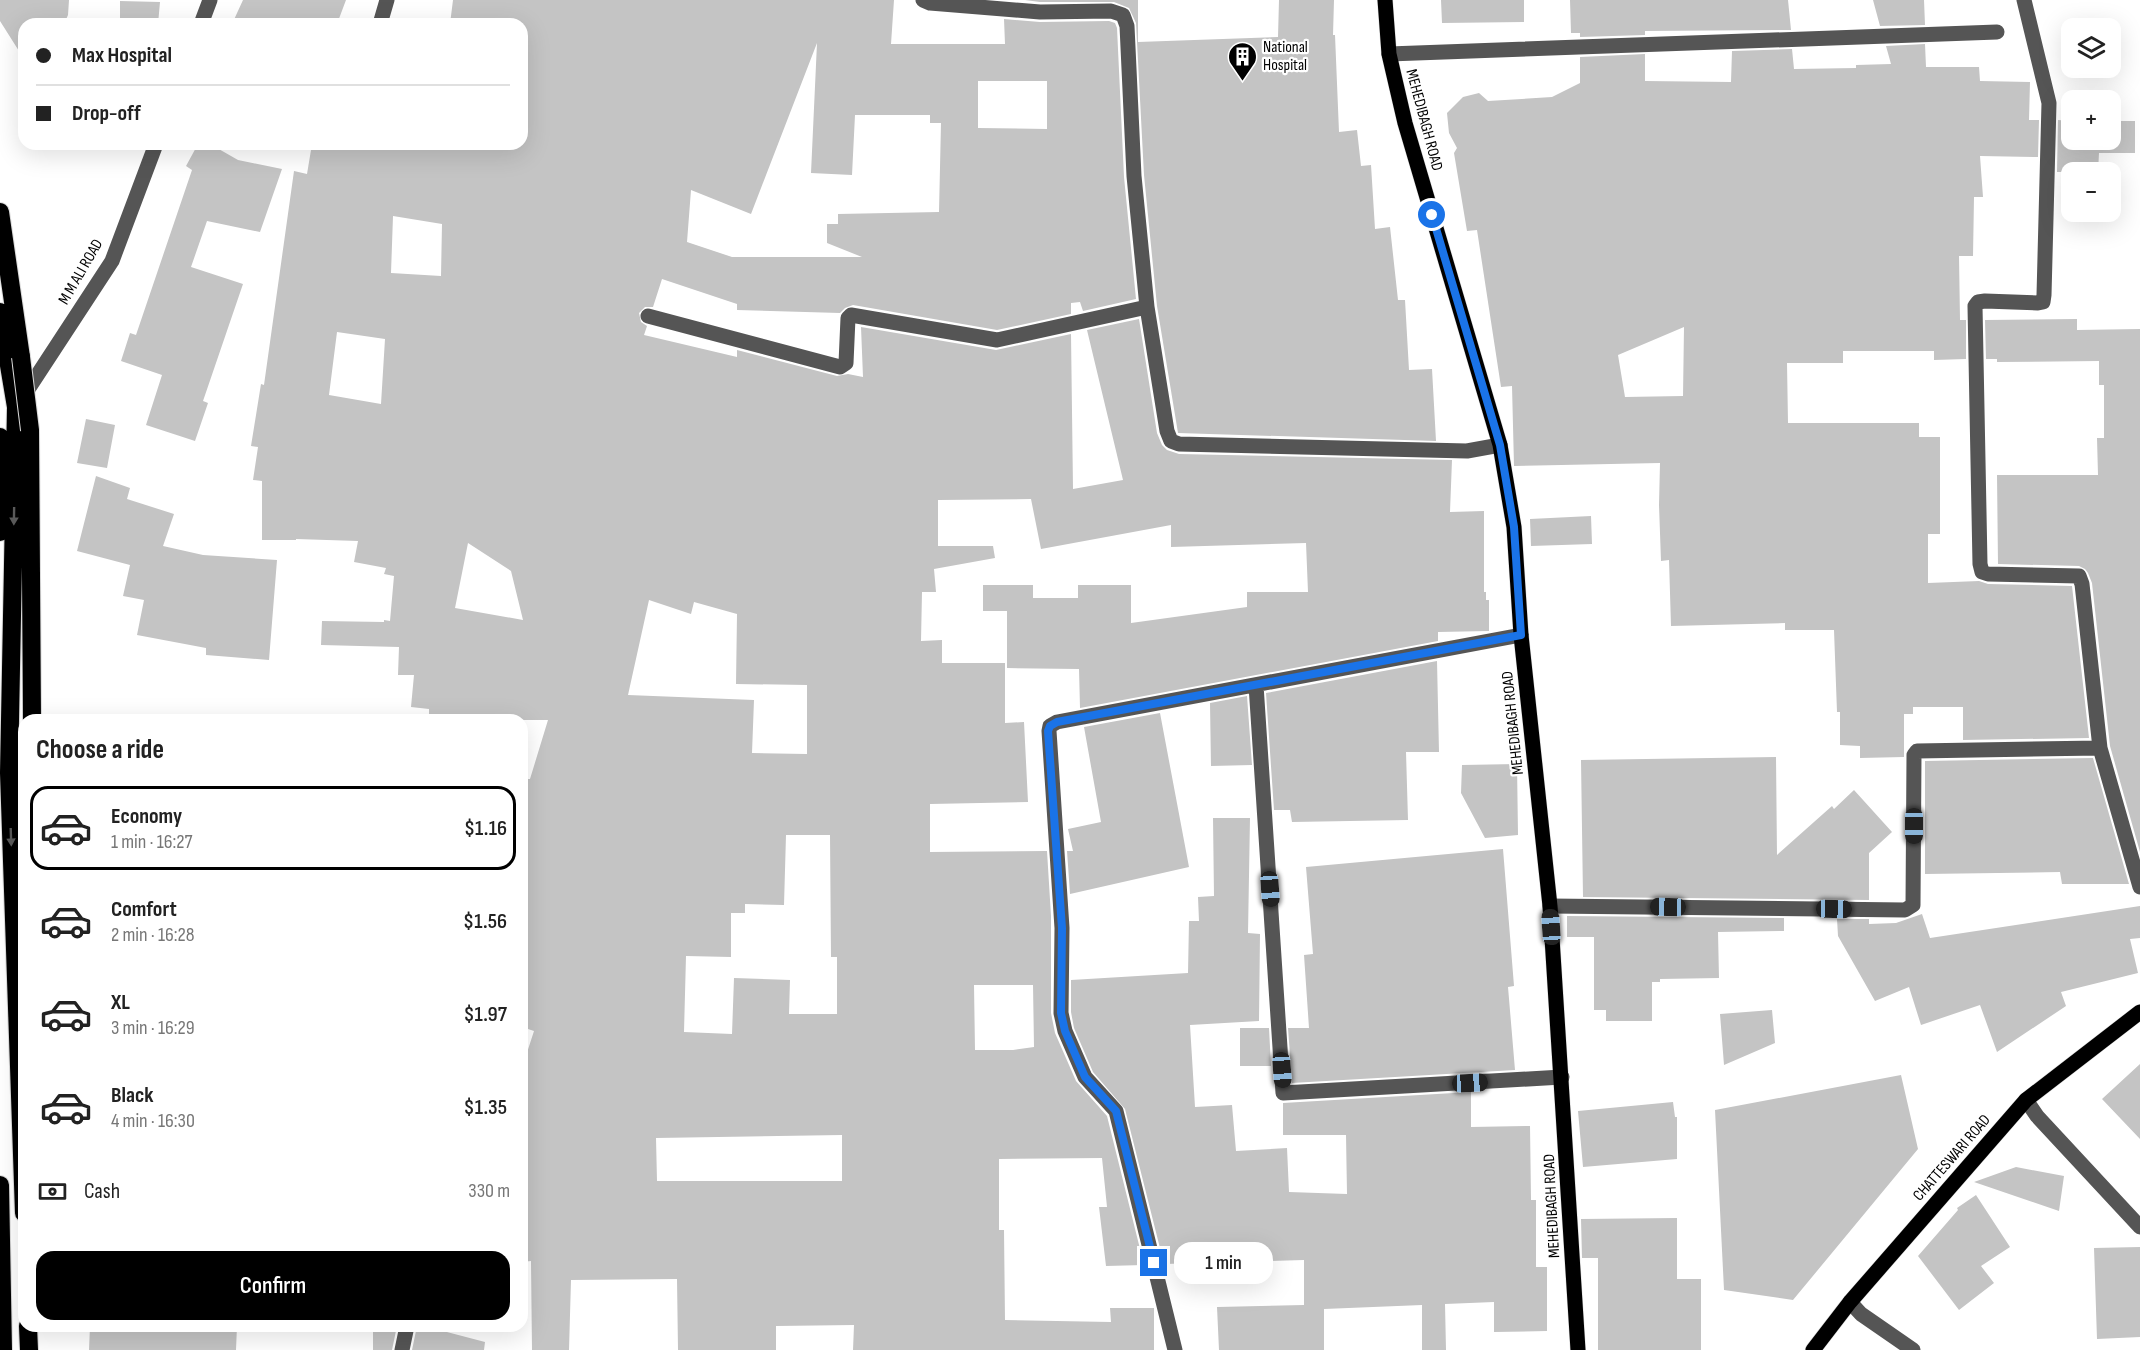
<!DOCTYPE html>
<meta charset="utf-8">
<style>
:root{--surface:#fff;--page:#f6f6f6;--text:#222;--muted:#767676;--line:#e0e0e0;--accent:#000}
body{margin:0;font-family:"Sofia Sans Condensed",sans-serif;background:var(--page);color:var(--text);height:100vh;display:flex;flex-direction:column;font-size:22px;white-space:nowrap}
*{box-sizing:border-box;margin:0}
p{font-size:20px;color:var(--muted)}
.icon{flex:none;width:33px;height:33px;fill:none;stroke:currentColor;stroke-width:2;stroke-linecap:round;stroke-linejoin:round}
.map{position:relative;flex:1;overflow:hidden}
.side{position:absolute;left:18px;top:714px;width:510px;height:618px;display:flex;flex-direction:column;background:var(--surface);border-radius:18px;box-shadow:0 6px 24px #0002}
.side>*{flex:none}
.top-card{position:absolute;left:18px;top:18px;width:510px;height:132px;border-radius:18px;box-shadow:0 6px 24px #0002;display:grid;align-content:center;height:132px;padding:0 18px;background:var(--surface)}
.controls{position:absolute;left:2061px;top:18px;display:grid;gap:12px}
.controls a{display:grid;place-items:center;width:60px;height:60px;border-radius:12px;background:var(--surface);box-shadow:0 6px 24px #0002;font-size:30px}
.end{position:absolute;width:27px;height:27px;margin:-14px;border:8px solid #1a73e8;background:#fff;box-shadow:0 0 0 3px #fff}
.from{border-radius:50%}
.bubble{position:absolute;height:42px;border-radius:18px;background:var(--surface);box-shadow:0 6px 24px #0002;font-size:20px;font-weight:600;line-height:42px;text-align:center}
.car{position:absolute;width:18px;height:36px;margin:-18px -9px;border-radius:8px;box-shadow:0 0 4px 2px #0007;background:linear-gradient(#222 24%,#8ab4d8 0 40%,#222 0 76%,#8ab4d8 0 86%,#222 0)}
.top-card b{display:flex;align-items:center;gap:21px;height:57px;font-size:22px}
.top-card b+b{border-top:2px solid var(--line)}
.top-card i{width:15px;height:15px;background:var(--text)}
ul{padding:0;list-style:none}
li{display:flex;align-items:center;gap:18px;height:84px;margin:0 12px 9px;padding:0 6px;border:3px solid transparent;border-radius:18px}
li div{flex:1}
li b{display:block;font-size:22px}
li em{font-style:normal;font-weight:600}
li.active{border-color:var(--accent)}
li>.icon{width:54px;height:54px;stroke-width:1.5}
h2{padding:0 18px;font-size:27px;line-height:72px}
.pay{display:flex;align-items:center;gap:15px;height:66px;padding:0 18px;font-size:22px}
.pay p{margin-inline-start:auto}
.primary-button{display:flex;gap:12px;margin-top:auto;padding:12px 18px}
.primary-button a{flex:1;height:69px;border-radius:18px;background:var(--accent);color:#fff;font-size:24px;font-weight:600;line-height:69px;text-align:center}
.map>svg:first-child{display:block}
.building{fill:#c4c4c4;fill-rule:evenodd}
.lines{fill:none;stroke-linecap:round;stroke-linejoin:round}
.major-casing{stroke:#dbdbdb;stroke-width:16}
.highway-casing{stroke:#dbdbdb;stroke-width:20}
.minor{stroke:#555;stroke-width:15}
.major{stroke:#000;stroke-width:15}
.highway{stroke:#000;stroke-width:18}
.highway-bridge-casing{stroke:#dbdbdb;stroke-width:20;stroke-linecap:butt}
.highway-bridge{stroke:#000;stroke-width:18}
.oneway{fill:#595959}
.route{stroke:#1a73e8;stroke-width:8}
.labels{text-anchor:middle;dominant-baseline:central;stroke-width:4.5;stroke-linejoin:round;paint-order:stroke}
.poi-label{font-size:16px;fill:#000;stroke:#fff;text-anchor:start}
.street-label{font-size:16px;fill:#000;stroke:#fff}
</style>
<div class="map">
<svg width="2140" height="1350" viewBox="0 0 2140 1350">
<rect width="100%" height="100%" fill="#fff"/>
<!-- building -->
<path class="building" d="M0,0h69l-1,15 -4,9h-40v35l-24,-38z
M243,0h103l-9,24h-105z
M453,0h441l-3,44h114l-1,-25 36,3 69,-1 6,2 2,5 7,149 12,122 -53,12 -3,-9 -9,1v11l-74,16 -144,-25 -8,3 -5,5 -103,-3v-6l-75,-25 -9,28h-8l-6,6 2,9 6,4 -3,9 93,22v-7l100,26 11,-2 15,3 -2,-50 135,23 75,-16 2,155 50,-9 -36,-150 52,-11 18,114 5,12 5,5 12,4 273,6 -2,52 34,-1v81h2v8h3v31l-51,1v9l-358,67 -1,-39 -72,-1v-57h-24v-26h50v13h45v-13h53v38l116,-16v-15h61l-2,-49 -135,4v-22l-130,24 -10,-50 -93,1v46h55l2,12 -61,11 2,23h-14l-1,49 21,-1v23h63v60l19,-1 4,80 -98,2v48l117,-1 4,65v97l4,20 21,48 31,35 37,149 -38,1 -7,-59h8l-5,-49 -103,1v71h5l1,90 106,2 -1,-14h44v42h-301l1,-25 -78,1v24h-98l-1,-71 -106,1 -2,70h-37l-1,-89 -9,1v-194l12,-37 -12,-4v-248h8l18,-59h-119v-11l-18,-2 3,-32h-16l1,-28 -78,-2 1,-24 62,1v-2l6,1 4,-45 -10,-2 2,-6 -32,-6 4,-21 -62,-2v1h-34v-59l-9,-1 5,-33 -7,-1 10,-62 3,1 30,-214 13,3 5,-30h210v-120h-72zM817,43l-6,130 41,2 3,-60h75v8h11l-2,89 -101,2v10h-11v19l35,14h-130l-45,-15 4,-52 60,24zM978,81h69v48l-69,-1zM393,216l49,8 -1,52 -50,-3zM337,332l48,7 -4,65 -52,-9zM468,543l43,28 12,49 -68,-12zM649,600l42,14 3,-12 43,12 -1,70 71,1v69l-55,-1 2,-53 -126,-5zM786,835h44l1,122h6v57h-48l1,-34 -56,-2 -2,56 -48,-2 2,-76 45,1v-44h14v-9l39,1zM974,985h59l1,62 -21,3h-38zM842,1135v46h-185l-1,-43z
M1025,0h113v42l140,-5 1,-37h55l-1,35h2l4,97 18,-2 4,36 10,-1 4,64 15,-2 8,73h7l4,70 23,-1 4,72 -258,-8 -21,-127 -13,-131 -8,-152 -7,-15 -15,-6h-74z
M1441,0h83v22l-82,1z
M1570,0h218l3,30 -146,1v4l-65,2v-4h-9z
M1873,0h51l1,25 -45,1z
M120,1l40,1 -2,22h-38z
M1925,44l1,23h53l1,14 50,1 -1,38h10l-1,37 -58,-1 3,41h-9l-1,59h-14l1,64h6v39l-32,1v-9h-91v12h-56l1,60h131v14h21v97h-12v49l51,-2 9,3 84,2 17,152 -126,2v-33h-50v7h-9v43l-44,1v-12l-20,-1v-33h-3l-3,-82h-49v-7l-114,3 -2,-66 -8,1 -2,-56 1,-42 -146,3 -2,-80 -11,1 -24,-157 -10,1 -13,-78 3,-5 -8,-15 -2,-20 16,-16 16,-4 9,8 64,-4 28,-14v-26l65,-3v27l86,1 1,-31 60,-2 2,20 62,-1v-3l35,-1 -5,-18zM1684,327l-1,69 -58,1 -7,-42z
M2058,120l14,1v19h38v-19h25v32h-36l-1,19h-41z
M198,144h12l28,16 44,9 -22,63 -53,-11 -16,46 52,17 -40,117 5,2 -13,38 -49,-16 16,-50 -41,-14 9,-28 6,2 56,-165 -6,-4z
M2077,319v11l63,-1v523l-30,-106 -18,-163 -4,-10 -3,-4 -6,-3 -81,-2 -1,-89h101l-1,-37h7v-53h-5v-24l-102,1v-3h-11l-1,-39z
M86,419l29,6 -8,43 -30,-5z
M96,476l34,12 -3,11 47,15 -11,32 40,9 74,5 -8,100 -63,-5v-7l-69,-13 7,-35 -21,-4 7,-31 -53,-14z
M1591,516l1,28 -61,2 -1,-27z
M1437,661l2,91h-33l2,68 -116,2 -2,-12h-16l-8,-117z
M1247,696l5,69 -41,1 -1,-63z
M1160,713l29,154 -119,27 -3,-43h6l-5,-22 33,-7 -17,-95z
M1776,757l1,98 55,-49 2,3 20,-19 38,42 -23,21v47l-286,-3 -2,-137z
M2093,758l36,126h-67l-2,-12 -135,2v-113z
M1517,764l1,71 -33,3 -24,-45 1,-28z
M1213,818h37l-2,115 12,1 -1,87 -69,4 5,82 37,-2 4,46 51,-3 2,44 58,2 -1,-59h-63v-32l188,-11v35l59,-1 1,74h5v67h11v64l-53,1v-30l-49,2 1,46h-24v-45l-98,4v41h-105l-2,-43 87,-2v-45l-140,4 -39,-155 -32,-37 -19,-44 -3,-16v-32l117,-7 1,-52h10l-1,-24 16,-1z
M1503,849l11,137 -6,1 7,83 -223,13 -4,-55h21l-5,-73 9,-1 -7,-87z
M2140,906v32l-10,1 8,34 -77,19 5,14 -69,46 -17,-47 -59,20 -12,-38 -34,14 -37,-65 -1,-17h32v5l27,-1 26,-9 8,24z
M1567,916l217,2v13l-66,1 1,46 -59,1v3h-8v39h-46v-11h-12v-73h-27z
M1772,1010l3,33 -51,22 -4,-51z
M1240,1028h29l2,38h-31z
M2140,1064v75l-38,-40z
M1901,1075l17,74 -125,151 -69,-10 -9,-180z
M1673,1102l2,15h2v42l-94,8 -5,-56z
M2016,1167l48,9 -5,35 -85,-29z
M1976,1195l34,52 -29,19 13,17 -35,27 -41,-54 40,-46 -1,-2z
M1677,1218v61h24v71h-103v-92h-16l-1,-39z
M2140,1247v90l-43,2 -3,-91z
M90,1326h147l-1,24h-147z
M373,1326h24l-5,24h-19z
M417,1326h7l61,16 -1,8h-72z"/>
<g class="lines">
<defs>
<path id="major" d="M1385,0l4,54 16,69 95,322 14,82 7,108 29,271 28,444
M1813,1350l37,-48 176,-202 114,-88"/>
<path id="highway" d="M0,212l21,145
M0,312l16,95 -7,366 15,440
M30,430l2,290
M0,437l2,18 -2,77
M0,1185l3,165
M28,1326l1,24"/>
</defs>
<!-- major casing -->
<use href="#major" class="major-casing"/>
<!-- highway casing -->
<use href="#highway" class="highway-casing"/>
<!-- minor -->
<path class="minor" d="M2024,0l25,103 -5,192 -1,7 -5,1 -53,-2 -7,1 -3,4 5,258 2,8 6,2 91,2 3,8 18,164 40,139
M201,24l9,-24
M380,24l7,-24
M1389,54l608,-22
M1147,307l20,124 4,10 8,3 288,7 33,-6
M648,316l192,51 6,-4 2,-45 3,-3 146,25 150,-33 -13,-131 -7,-150 -4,-11 -12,-4 -71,1 -110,-9 -7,-3
M23,397l89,-136 44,-117
M1256,685l27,408 279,-16
M1550,906l355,4 8,-5 1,-150 3,-4 183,-3
M2026,1100l11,16 103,111
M1850,1302l11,12 52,36
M402,1350l5,-24
M1175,1350l-59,-239 -31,-34 -20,-46 -4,-18 1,-85 -13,-197 1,-5 7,-4 464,-87"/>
<!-- major -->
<use href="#major" class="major"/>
<!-- highway -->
<use href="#highway" class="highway"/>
<defs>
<path id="highway-bridge" d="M21,357l9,73"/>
</defs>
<!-- highway-bridge casing -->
<use href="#highway-bridge" class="highway-bridge-casing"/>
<!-- highway-bridge -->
<use href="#highway-bridge" class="highway-bridge"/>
</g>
<!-- one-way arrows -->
<defs><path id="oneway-solid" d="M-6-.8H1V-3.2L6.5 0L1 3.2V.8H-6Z" transform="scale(1.5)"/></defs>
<g class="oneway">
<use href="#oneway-solid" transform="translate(14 516) rotate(91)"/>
<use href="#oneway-solid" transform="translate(11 837) rotate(88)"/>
</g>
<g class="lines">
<!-- route -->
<path class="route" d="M1154,1263l-38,-152 -31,-34 -20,-46 -4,-18 1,-85 -14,-197 2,-5 7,-4 464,-87 -7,-108 -14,-82 -68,-230"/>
</g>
<!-- icons -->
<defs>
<symbol id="building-pin" viewBox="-11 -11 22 30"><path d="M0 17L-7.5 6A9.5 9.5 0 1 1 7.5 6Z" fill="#000" stroke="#fff"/><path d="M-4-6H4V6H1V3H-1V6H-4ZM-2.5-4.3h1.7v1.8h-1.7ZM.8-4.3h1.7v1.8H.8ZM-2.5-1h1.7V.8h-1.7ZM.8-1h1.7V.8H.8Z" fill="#fff"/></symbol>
</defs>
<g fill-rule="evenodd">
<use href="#building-pin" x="1226" y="40" width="33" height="45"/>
</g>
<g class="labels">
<!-- poi labels -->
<g class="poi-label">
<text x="1263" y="47">National<tspan x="1263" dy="18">Hospital</tspan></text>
</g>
<!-- street labels -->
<g class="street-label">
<text transform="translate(1424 120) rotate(75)">MEHEDIBAGH ROAD</text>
<text transform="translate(81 272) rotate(-60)">M M ALI ROAD</text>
<text transform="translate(1513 723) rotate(-96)">MEHEDIBAGH ROAD</text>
<text transform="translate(1952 1158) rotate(-49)">CHATTESWARI ROAD</text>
<text transform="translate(1552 1206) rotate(-93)">MEHEDIBAGH ROAD</text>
</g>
</g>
</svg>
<div class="controls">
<a><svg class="icon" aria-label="layers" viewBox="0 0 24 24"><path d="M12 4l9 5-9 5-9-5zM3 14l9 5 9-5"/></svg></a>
<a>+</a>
<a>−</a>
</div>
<i class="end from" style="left:1432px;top:215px"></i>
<i class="end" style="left:1154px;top:1263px"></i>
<div class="bubble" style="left:1174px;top:1242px;width:99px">1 min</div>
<i class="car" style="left:1914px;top:826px;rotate:180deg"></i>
<i class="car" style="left:1270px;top:889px;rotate:176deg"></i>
<i class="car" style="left:1668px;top:907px;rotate:271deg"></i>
<i class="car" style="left:1834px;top:909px;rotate:91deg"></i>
<i class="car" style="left:1551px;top:927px;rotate:356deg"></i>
<i class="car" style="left:1282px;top:1070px;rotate:176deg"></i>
<i class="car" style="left:1470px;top:1083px;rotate:87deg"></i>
<div class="top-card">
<b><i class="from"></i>Max Hospital</b>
<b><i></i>Drop-off</b>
</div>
<section class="side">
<h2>Choose a ride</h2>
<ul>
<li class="active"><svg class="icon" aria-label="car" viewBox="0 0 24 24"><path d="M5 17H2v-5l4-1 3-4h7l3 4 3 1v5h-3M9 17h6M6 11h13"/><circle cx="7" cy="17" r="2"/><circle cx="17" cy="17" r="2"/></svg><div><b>Economy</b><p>1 min · 16:27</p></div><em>$1.16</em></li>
<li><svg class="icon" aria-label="car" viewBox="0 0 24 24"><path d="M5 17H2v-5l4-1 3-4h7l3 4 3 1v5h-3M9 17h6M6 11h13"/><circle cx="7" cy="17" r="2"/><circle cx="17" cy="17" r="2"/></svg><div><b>Comfort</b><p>2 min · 16:28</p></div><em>$1.56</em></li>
<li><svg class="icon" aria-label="car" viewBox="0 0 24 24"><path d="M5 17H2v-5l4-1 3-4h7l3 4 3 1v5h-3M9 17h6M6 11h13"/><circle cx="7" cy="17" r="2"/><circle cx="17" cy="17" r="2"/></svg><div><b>XL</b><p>3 min · 16:29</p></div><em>$1.97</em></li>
<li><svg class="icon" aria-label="car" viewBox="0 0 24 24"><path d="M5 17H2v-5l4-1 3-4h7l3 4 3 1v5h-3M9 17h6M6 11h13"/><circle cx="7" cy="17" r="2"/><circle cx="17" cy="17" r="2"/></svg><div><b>Black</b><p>4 min · 16:30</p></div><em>$1.35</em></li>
</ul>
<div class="pay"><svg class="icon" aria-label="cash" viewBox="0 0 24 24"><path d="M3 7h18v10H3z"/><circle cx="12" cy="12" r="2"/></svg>Cash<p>330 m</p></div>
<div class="primary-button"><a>Confirm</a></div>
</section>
</div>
